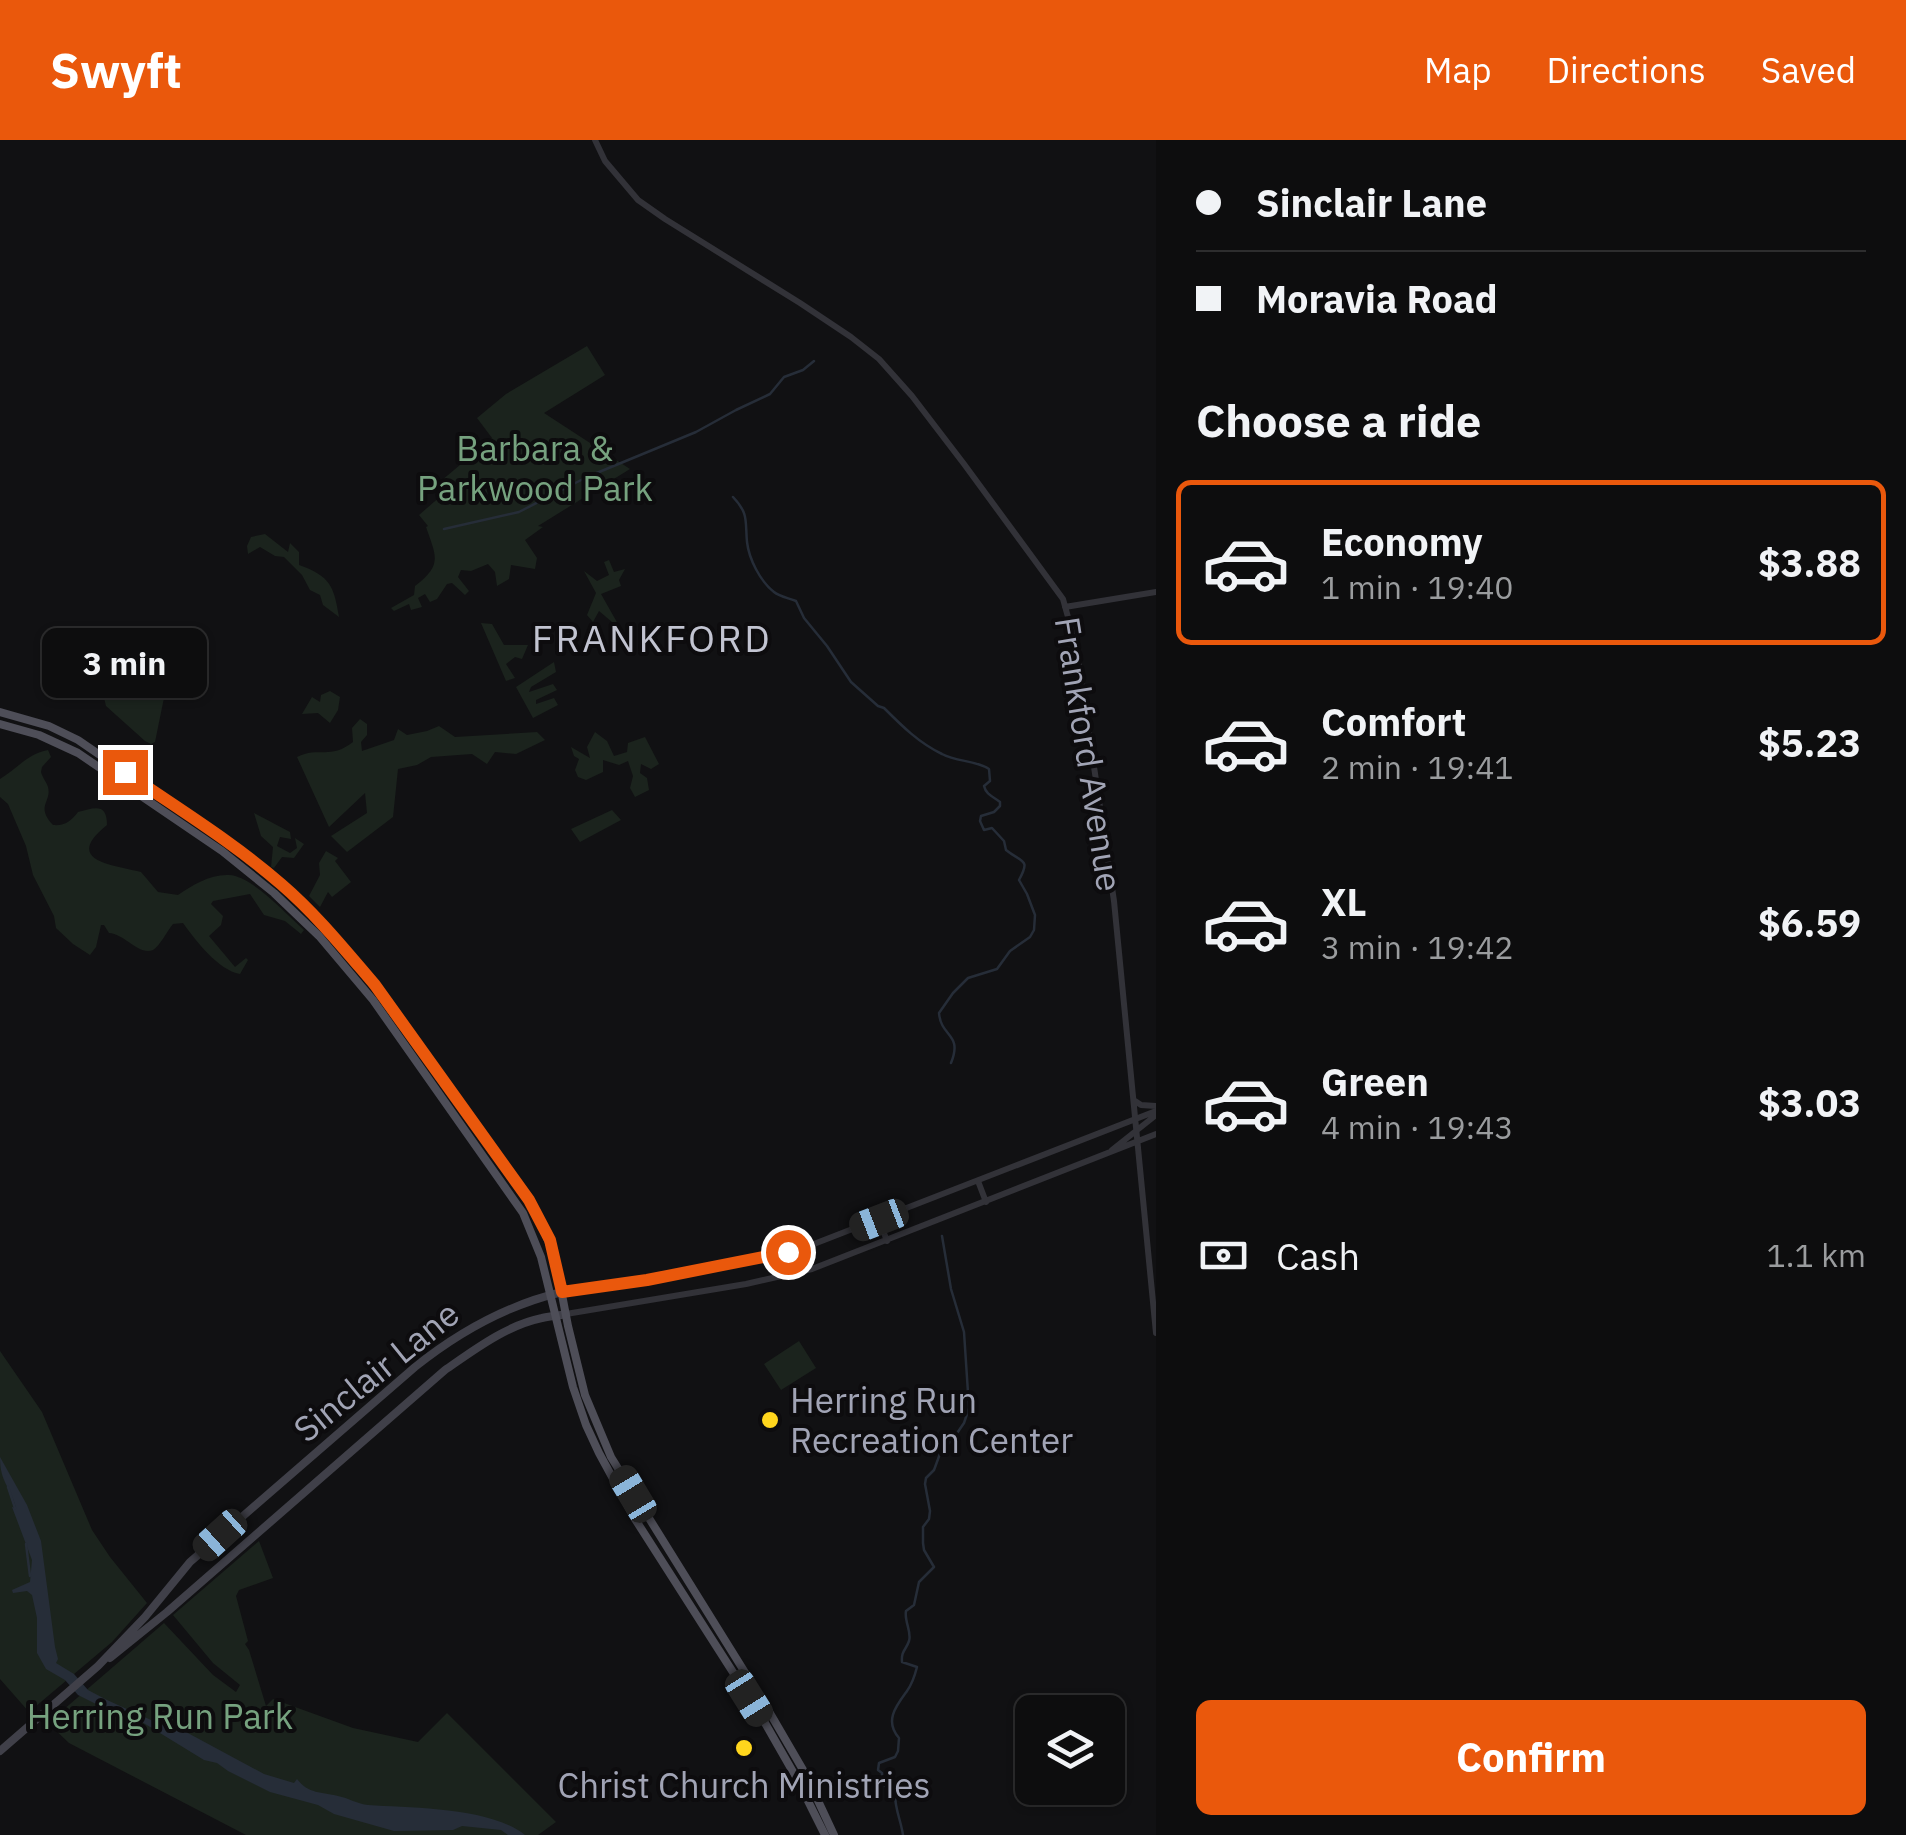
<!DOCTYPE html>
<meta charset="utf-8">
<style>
:root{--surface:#0d0d0e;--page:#1b1b1c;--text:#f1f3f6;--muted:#9a9c9e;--line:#2d2d2e;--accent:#ea580c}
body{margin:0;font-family:"IBM Plex Sans",sans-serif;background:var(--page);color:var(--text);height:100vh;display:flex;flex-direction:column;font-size:38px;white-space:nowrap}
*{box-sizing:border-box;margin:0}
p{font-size:32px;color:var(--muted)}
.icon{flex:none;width:55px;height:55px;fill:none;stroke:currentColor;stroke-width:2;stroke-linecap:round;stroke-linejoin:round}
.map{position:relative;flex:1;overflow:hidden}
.drawer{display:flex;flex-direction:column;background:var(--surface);width:750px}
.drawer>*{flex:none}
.hud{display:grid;align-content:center;height:220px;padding:0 40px;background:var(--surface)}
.fabs{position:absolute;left:1015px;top:1555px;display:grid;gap:20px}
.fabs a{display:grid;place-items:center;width:110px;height:110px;border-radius:15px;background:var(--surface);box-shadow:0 2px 8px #0004,0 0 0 2px var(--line);font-size:50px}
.end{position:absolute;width:45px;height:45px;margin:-22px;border:12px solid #ea580c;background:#fff;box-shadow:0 0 0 5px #fff}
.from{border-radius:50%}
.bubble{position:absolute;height:70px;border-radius:15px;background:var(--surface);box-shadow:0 2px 8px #0004,0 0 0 2px var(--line);font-size:32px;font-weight:700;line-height:70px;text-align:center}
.car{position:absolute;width:30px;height:60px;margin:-30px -15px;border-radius:12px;box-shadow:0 0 8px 2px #0007;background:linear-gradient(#222 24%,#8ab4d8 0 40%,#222 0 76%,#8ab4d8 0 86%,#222 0)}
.hud b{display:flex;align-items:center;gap:35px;height:95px;font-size:38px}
.hud b+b{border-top:2px solid var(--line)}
.hud i{width:25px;height:25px;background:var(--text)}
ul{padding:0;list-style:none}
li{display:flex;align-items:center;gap:30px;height:165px;margin:0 20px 15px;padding:0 20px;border:5px solid transparent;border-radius:15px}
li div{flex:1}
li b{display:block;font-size:38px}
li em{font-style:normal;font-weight:700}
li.active{border-color:var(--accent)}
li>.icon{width:90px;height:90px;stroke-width:1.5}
h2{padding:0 40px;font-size:45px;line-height:120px}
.pay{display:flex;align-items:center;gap:25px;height:110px;padding:0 40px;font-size:38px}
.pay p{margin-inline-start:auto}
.button{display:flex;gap:20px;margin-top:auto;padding:20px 40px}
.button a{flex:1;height:115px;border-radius:15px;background:var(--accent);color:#fff;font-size:40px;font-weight:700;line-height:115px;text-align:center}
header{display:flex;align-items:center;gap:60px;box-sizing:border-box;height:140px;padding:0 50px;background:var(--accent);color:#fff}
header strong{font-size:48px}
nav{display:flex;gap:55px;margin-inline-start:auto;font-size:35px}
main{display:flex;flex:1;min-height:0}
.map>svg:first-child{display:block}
.green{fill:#1b231d}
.water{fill:#262d38}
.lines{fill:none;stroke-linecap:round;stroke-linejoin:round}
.stream{stroke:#262d38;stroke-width:2.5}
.tertiary{stroke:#323238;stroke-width:6}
.secondary{stroke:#404049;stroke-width:8}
.primary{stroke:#4e4e58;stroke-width:8}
.route{stroke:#ea580c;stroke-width:12}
.poi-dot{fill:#ffd61d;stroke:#0d0c0e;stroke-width:4}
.labels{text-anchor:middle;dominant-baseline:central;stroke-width:8;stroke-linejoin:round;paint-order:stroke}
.park-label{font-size:35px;fill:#76a27f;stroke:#0d0c0e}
.street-label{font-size:35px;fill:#a1a4b5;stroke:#0d0c0e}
.poi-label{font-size:35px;fill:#a1a4b5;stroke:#0d0c0e;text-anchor:start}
.neighbourhood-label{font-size:38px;letter-spacing:2.5px;fill:#c2c4d1;stroke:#0d0c0e}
</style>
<header>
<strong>Swyft</strong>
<nav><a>Map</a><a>Directions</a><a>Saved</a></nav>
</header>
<main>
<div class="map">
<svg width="1156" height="1695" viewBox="0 0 1156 1695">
<rect width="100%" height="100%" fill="#111113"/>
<!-- green -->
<path class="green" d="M587,206l18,29 -61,38 86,56 -92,57 5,1 -18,13 12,18 -2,11 -24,-4 -2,14 -12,7 -2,-14 -7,-8 -17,7 -10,-1 -3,7 11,14 -4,4 -13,-12 -5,1 -10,15 -7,3 -5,-8 -7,4 4,9 -11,3 -2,-6 -15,7 -3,-3 23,-13 1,-9c28,-21 21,-30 11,-59l2,-1 -9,-11 23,-20 -7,-9 57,-48 -15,-20 29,-24z
M265,394l23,18 2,-9 9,9v13c31,11 35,21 40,52l-16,-12 -3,-10 -10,-5 -8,-15 -18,-18 -9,-1 -15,-9 -12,7 -1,-8 4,-9z
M609,420l5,12 11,-3 -6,11 2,6 -20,8 26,46 -3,8 -12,-26 -13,-11 -6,11 -6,-7 9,-22 -12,-22 13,10 12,-6 -5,-13z
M481,483l11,1 12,21h24l-6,14 -7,-2 -9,7 9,14 -9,3z
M56,492c35,8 68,57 103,55l23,-22 -16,23 -11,54 -4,2 -6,-3 -39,-35 -4,-17v-19l-32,-9 -19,-11 -1,-5z
M554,522l2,10 -25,15 -2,5 24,-8 4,6 -21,10v4l18,-6 4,7 -25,13 -17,-31z
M330,551l10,6 -2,13 -8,13 -12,-10 -16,1 10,-17 8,5 1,-7z
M360,579l7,5v11l-6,7 1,9 32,-11 4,-11 9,6 20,-4 12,-5 16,11 82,-5 8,8 -29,14 -21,-2 -8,12 -15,-10 -41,3 -14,8 -19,4 -5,48 -46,35 -16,-16 36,-23 -2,-20 -36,34 -32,-70c22,-11 33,3 56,-15l-1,-14z
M595,592l12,9 7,15 13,-4 1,-9 17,-6 14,27 -8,5 -10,-5 -1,9 7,5 2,12 -14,7 -5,-9 3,-12 -5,-15 -9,4 -16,-5v12l-17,8 -8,-3 -3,-7 4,-11 -5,-3 -3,-9 19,11 -3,-11z
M48,610l3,7 -9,10 -1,5c1,5 5,9 7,15 4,15 -13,19 5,38 12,1 18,-4 25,-13 16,-4 29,-10 29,13 -45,36 6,40 34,47l17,20 20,3c14,-10 33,-21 51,-20 23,1 57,39 75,55l-3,4 -16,-13 -21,-6 -14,-21 -37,7 -2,3 12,12 -2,9 -12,11 26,31 11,-9 2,2 -8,14c-22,-4 -44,-33 -57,-51l-10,1c-6,7 -13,22 -20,26 -14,6 -28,-16 -44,-17l-5,-8h-3l-5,22 -6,8 -17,-11 -17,-16 -2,-12 -21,-41 -7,-29 -18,-42 -8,-7v-18c18,-11 27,-25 48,-29z
M612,670l9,10 -41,22 -9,-13z
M254,673l36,19 1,7 -11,-2 -3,9 13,7 7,-5 -2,-10 9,6 -10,14 -12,-1 -8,11 -3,-1 2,-20 -12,-11z
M326,711l12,7 -3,3 16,21 -19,15 -4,-5 -8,15 -11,-11 11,-21 -1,-12z
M799,1201l17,27 -35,22 -17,-26z
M0,1211l42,61 50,118 18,27 37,46 -35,39 -83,70 -29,-33z
M259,1401l14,37 -34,12 -3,6 12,45 -3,3 4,6 17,56 7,-7 80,29 65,14 29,-29 109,109 -18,13h-292l-177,-92 -21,-20 116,-100 49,52 23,17 4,-7 -27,-22 -40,-48z"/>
<!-- water -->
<path class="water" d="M0,1317l27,48 14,36 14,106 3,12 -2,4 18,11 14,16 19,10 55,25 24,7 78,42 30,9 3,-4c11,15 25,13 41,17 10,2 20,8 30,9 44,3 122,2 157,30h-17l-7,-5 -39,-4 -9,4 -59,1 -60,-17 -16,-9 -48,-13 -42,-21 -11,-8 -13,-3 -62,-38 -14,-2 -50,-25 -13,-15 -19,-11 -9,-16v-35l-5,-23 -5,-4 -14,2 -1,-3 18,-8 2,-22 -20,-53 4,1c-6,-23 -16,-25 -16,-51z"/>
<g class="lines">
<!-- stream -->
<path class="stream" d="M733,357c16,17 12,23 14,45 2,17 13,39 27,50 6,5 15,6 22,9l8,17 23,28 24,36 27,24 6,2c18,18 35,35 58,46 15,8 33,6 47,15l1,12 -6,5c2,9 10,11 16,16v4l-6,6 -13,4 -1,5 4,9 8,-2 12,13 2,9c16,13 25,8 13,30l8,14 8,21 -1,15 -4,7 -20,14 -13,18 -29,9 -15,15 -14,20c2,25 24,20 12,50
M444,389l75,-17 68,-35 109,-45 40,-22 34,-16 14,-17 19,-7 11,-9
M8,1347l7,21
M26,1404l4,32
M903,1695c-2,-14 -8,-26 -8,-40l-13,-12v-10l-4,-3 1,-7 16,-6 3,-6 1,-13c-15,-17 -3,-32 8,-47 5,-7 8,-16 10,-24l-15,-5c-1,-11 4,-12 7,-21 3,-9 -5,-20 -3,-30l8,-6 5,-23 15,-15 -10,-17 -1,-7v-16l6,-8 1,-8 -5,-27 1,-6 8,-8 7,-19 12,-12 11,-16 5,-15 -5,-76 -13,-43 -9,-53"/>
<!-- tertiary -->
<path class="tertiary" d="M595,0l10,21 33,39 27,19 135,84 51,34 28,22 33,37 52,68 99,135 13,47 38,255 42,432
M1065,467l91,-15
M1135,961l6,4 15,1
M1112,1010l44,-35
M978,1041l8,21
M879,1080l8,21
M562,1152l85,-12 154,-31 355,-138
M566,1174l180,-30 66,-15 344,-135"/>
<!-- secondary -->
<path class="secondary" d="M110,1518l57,-46 278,-242c29,-20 62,-45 97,-52 8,-2 16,-2 24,-4
M0,1611l98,-85 47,-49 45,-55 225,-195c45,-36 92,-62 147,-75"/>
<!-- primary -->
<path class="primary" d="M0,572l49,14 29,14 150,103 52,40 27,25 68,77 162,228 18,45 13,68 17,69 26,62 156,251 39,67 28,60
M0,584l39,11 39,18 144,98 52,42 45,43 54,64 150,213 18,44 32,130 13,38 13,28 36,66 126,197 36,63 28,56"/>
</g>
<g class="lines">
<!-- route -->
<path class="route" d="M125,632c52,36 108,70 156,112 35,30 64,66 94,101l154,215 21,40 12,52 85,-12 141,-28"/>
</g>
<!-- markers -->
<g class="poi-dot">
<circle cx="770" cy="1280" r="10"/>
<circle cx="744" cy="1608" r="10"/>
</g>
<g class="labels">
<!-- park labels -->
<g class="park-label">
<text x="535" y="308">Barbara &amp;<tspan x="535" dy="40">Parkwood Park</tspan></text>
<text x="160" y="1576">Herring Run Park</text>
</g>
<!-- street labels -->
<g class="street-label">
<text transform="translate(1089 614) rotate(81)">Frankford Avenue</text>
<text transform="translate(376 1231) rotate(-39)">Sinclair Lane</text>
</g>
<!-- poi labels -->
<g class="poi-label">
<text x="790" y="1260">Herring Run<tspan x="790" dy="40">Recreation Center</tspan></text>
<text x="744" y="1645" text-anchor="middle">Christ Church Ministries</text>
</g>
<!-- neighbourhood labels -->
<g class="neighbourhood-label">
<text x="652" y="497">FRANKFORD</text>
</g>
</g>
</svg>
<div class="fabs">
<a><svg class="icon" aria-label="layers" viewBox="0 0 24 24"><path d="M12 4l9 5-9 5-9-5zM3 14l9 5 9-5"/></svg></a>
</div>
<i class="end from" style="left:788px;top:1112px"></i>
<i class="end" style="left:125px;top:632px"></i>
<div class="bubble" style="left:42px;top:488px;width:165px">3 min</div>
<i class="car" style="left:879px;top:1080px;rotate:249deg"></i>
<i class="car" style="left:633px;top:1354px;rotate:329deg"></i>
<i class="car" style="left:220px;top:1395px;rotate:228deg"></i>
<i class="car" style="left:749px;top:1558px;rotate:148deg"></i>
</div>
<section class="drawer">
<div class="hud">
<b><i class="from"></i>Sinclair Lane</b>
<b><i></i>Moravia Road</b>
</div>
<h2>Choose a ride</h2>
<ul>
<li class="active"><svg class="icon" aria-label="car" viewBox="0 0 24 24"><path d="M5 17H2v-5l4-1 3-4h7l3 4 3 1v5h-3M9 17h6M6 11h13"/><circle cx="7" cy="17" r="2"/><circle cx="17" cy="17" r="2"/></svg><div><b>Economy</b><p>1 min · 19:40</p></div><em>$3.88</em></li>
<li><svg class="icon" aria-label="car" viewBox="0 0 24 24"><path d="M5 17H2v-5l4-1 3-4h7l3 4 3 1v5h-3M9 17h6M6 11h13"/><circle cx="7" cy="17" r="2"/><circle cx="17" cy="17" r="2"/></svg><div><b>Comfort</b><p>2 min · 19:41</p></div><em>$5.23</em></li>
<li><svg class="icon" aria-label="car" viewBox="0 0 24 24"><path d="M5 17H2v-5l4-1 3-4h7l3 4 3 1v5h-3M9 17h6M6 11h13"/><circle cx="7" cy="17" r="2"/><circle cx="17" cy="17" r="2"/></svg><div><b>XL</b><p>3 min · 19:42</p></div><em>$6.59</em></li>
<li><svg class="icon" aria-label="car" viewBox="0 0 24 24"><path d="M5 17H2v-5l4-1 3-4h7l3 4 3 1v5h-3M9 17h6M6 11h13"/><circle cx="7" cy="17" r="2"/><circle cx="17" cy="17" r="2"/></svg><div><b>Green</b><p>4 min · 19:43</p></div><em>$3.03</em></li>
</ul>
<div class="pay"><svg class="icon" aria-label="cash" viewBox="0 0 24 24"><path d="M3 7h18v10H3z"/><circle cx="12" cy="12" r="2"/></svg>Cash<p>1.1 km</p></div>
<div class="button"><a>Confirm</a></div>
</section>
</main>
